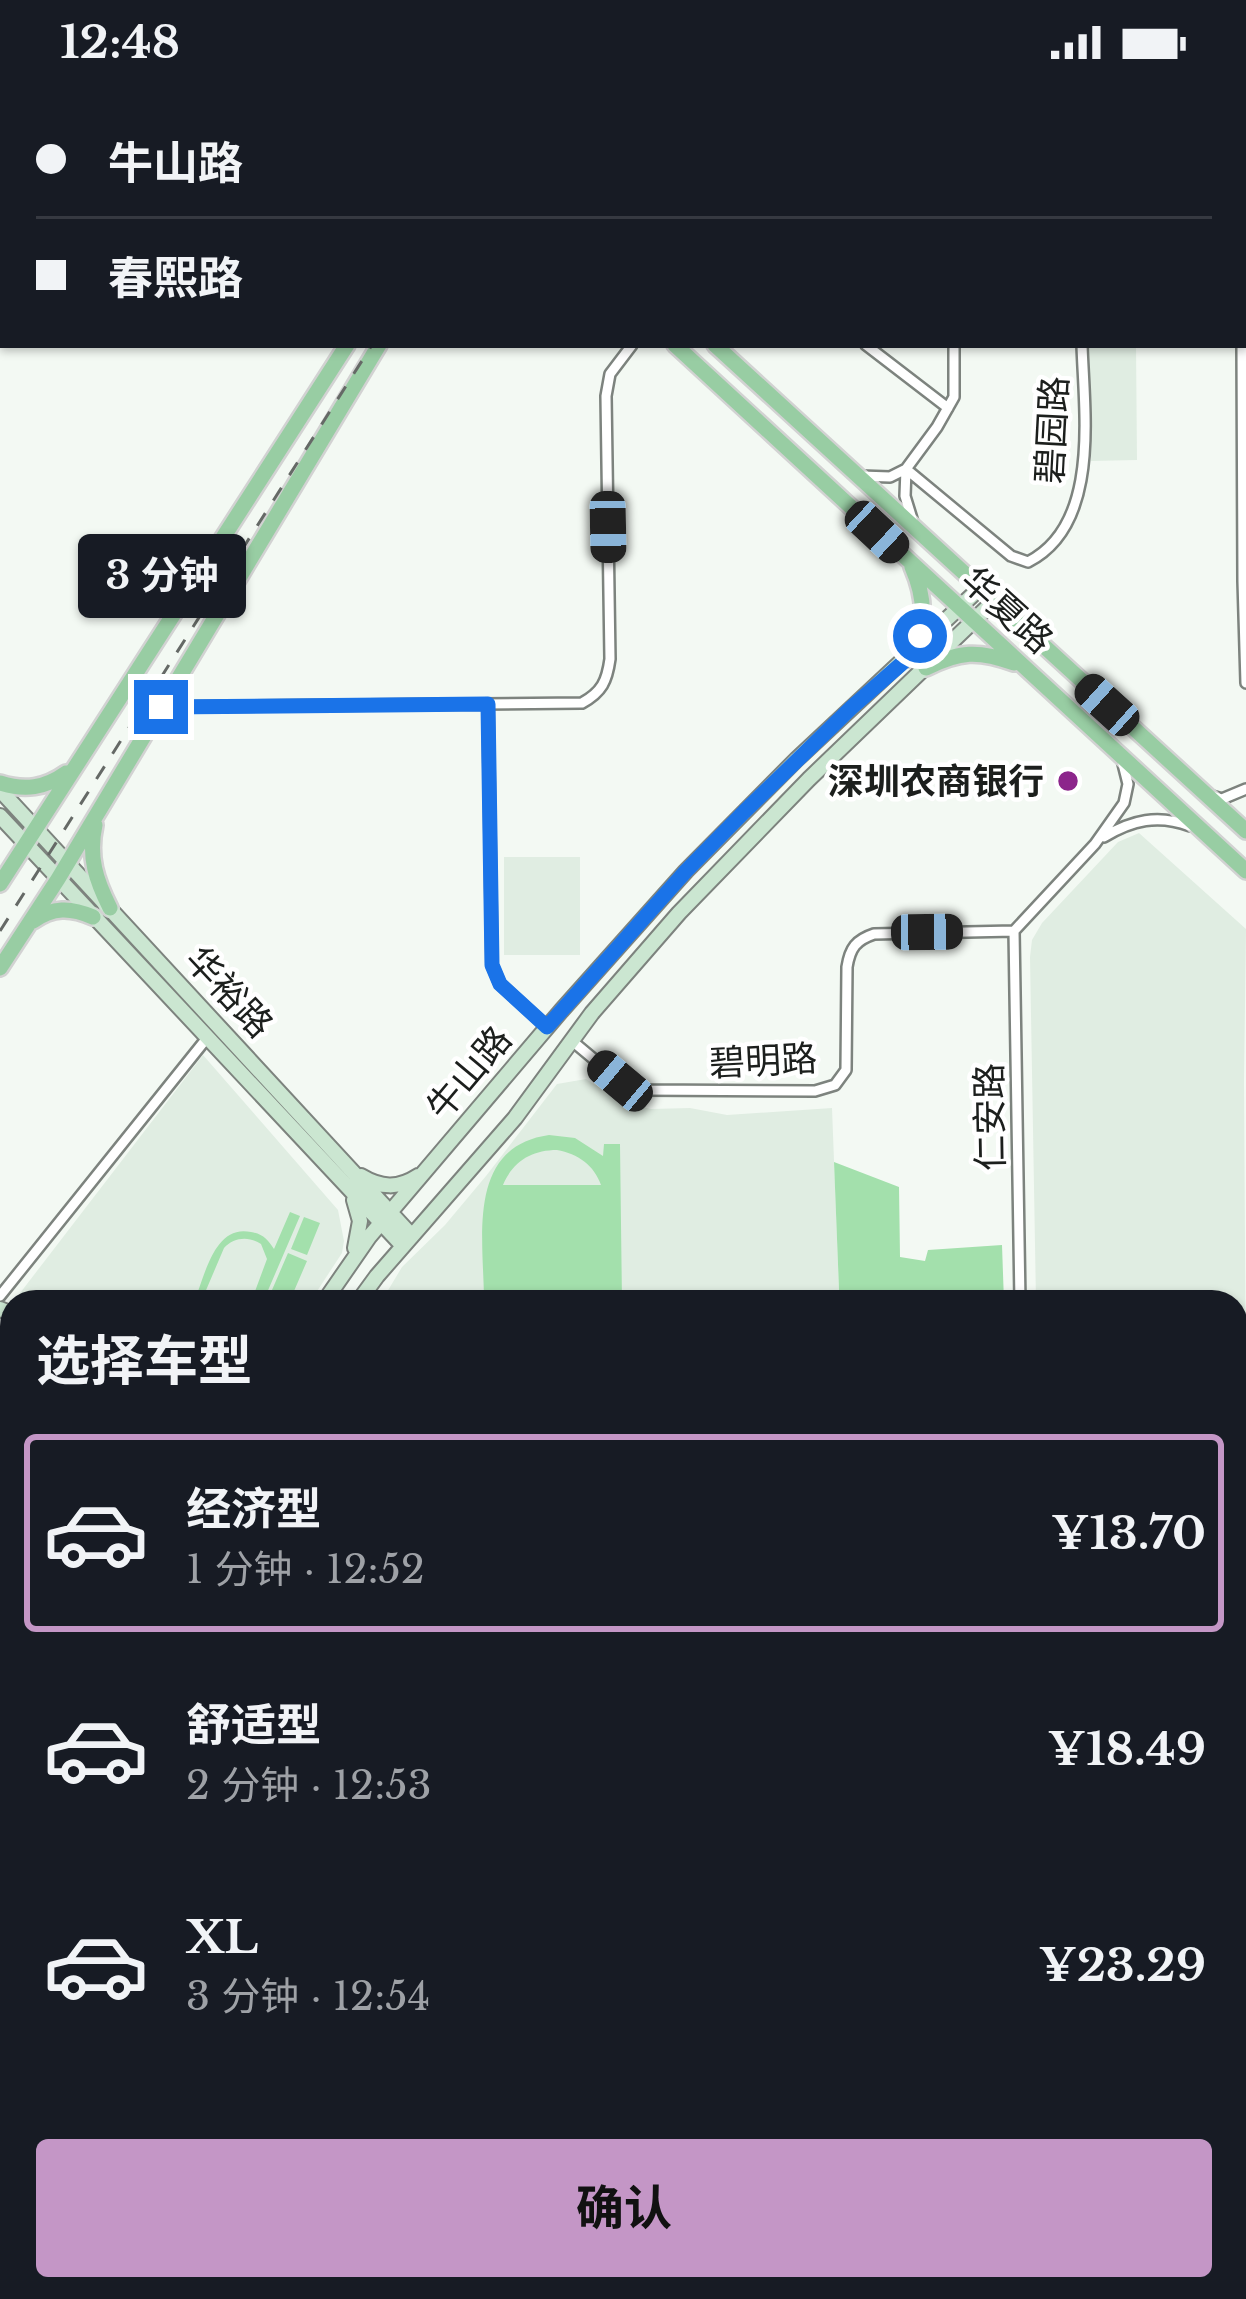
<!DOCTYPE html>
<html lang="zh">
<meta charset="utf-8">
<style>
:root{--surface:#171b24;--page:#242831;--text:#f1f3f6;--muted:#9ea1a6;--line:#363941;--accent:#c496c6}
body{margin:0;font-family:"Libre Baskerville","Noto Sans SC",serif;background:var(--page);color:var(--text);height:100vh;display:flex;flex-direction:column;font-size:45px;white-space:nowrap}
*{box-sizing:border-box;margin:0}
p{font-size:39px;color:var(--muted)}
.icon{flex:none;width:66px;height:66px;fill:none;stroke:currentColor;stroke-width:2;stroke-linecap:round;stroke-linejoin:round}
.map{position:relative;flex:1;overflow:hidden}
.side{position:absolute;left:0px;top:1206px;width:1248px;height:1011px;display:flex;flex-direction:column;background:var(--surface);border-radius:36px 36px 0 0;box-shadow:0 3px 9px #0004}
.side>*{flex:none}
.banner{position:absolute;left:0px;top:0px;width:1248px;height:264px;box-shadow:0 3px 9px #0004;display:grid;align-content:center;height:264px;padding:0 36px;background:var(--surface)}
.end{position:absolute;width:54px;height:54px;margin:-27px;border:15px solid #1a73e8;background:#fff;box-shadow:0 0 0 6px #fff}
.from{border-radius:50%}
.bubble{position:absolute;height:84px;border-radius:12px;background:var(--surface);box-shadow:0 3px 9px #0004;font-size:39px;font-weight:700;line-height:84px;text-align:center}
.car{position:absolute;width:36px;height:72px;margin:-36px -18px;border-radius:15px;box-shadow:0 0 9px 3px #0007;background:linear-gradient(#222 24%,#8ab4d8 0 40%,#222 0 76%,#8ab4d8 0 86%,#222 0)}
.banner b{display:flex;align-items:center;gap:42px;height:114px;font-size:45px}
.banner b+b{border-top:3px solid var(--line)}
.banner i{width:30px;height:30px;background:var(--text)}
ul{padding:0;list-style:none}
li{display:flex;align-items:center;gap:36px;height:198px;margin:0 24px 18px;padding:0 12px;border:6px solid transparent;border-radius:12px}
li div{flex:1}
li b{display:block;font-size:45px}
li em{font-style:normal;font-weight:700}
li.active{border-color:var(--accent)}
li>.icon{width:108px;height:108px;stroke-width:1.5}
h2{padding:0 36px;font-size:54px;line-height:144px}
.cta{display:flex;gap:24px;margin-top:auto;padding:24px 36px}
.cta a{flex:1;height:138px;border-radius:12px;background:var(--accent);color:#111;font-size:48px;font-weight:700;line-height:138px;text-align:center}
.status{display:flex;justify-content:space-between;align-items:center;height:84px;padding:0 60px;background:var(--surface);direction:ltr}
.status svg{height:33px;fill:currentColor}
.map>svg:first-child{display:block}
.built{fill:#e0ede2}
.green{fill:#a3e0ac;fill-rule:evenodd}
.water{fill:#a2f6b0}
.lines{fill:none;stroke-linecap:round;stroke-linejoin:round}
.stream{stroke:#a2f6b0;stroke-width:3}
.street-casing{stroke:#7d837e;stroke-width:14}
.secondary-casing{stroke:#7d837e;stroke-width:18}
.primary-casing{stroke:#d2d2d2;stroke-width:20}
.street{stroke:#fff;stroke-width:9}
.secondary{stroke:#cbe6d1;stroke-width:14}
.primary{stroke:#98cda3;stroke-width:15}
.rail{stroke:#656966;stroke-width:3;stroke-dasharray:15 15;stroke-linecap:butt}
.route{stroke:#1a73e8;stroke-width:15}
.poi-dot{fill:#8c258b;stroke:#fff;stroke-width:4.5}
.labels{text-anchor:middle;dominant-baseline:central;stroke-width:9;stroke-linejoin:round;paint-order:stroke}
.street-label{font-size:36px;fill:#1c1f1d;stroke:#fff}
.poi-label{font-size:36px;font-weight:bold;fill:#1c1f1d;stroke:#fff;text-anchor:end}
</style>
<div class="status"><b>12:48</b><svg viewBox="0 0 49 12"><path d="M0 12V9h3v3zM5 12V6h3v6zM10 12V3h3v9zM15 12V0h3v12zM26 1h20v11H26zM47 4h2v5h-2z"/></svg></div>
<div class="map">
<svg width="1246" height="2215" viewBox="0 0 1246 2215">
<rect width="100%" height="100%" fill="#f3f9f3"/>
<!-- built -->
<path class="built" d="M588,0h286l-3,3h-285z
M1089,261h47l1,115 -46,1z
M1139,749l107,96 -2,152 2,319 -10,12v-110h-200l-6,-345 2,-17 10,-17 76,-81z
M504,773h76v98h-76z
M203,971l135,155 6,31 -2,12 -32,49h-291l-2,-5z
M586,995l38,24 27,6 39,-1 37,7 105,-7 7,183 -11,10 -11,1h-436l21,-35 43,-42 41,-49 71,-92z
M12,2182v23h157l9,10h-178v-20z"/>
<!-- green -->
<path class="green" d="M549,1051l26,3 28,18 1,-12h16l2,158h-138c0,-62 -19,-155 65,-167zM557,1066c21,4 37,15 44,35h-98c10,-24 29,-35 54,-35z
M834,1078l65,25 1,70 25,4 3,-11 74,-5 2,57h-187l11,-1 11,-11z
M290,1128l10,4 -37,86h-12l16,-43 -6,-15c-12,-8 -27,-7 -37,4l-23,54h-7c11,-26 20,-78 57,-70 12,2 17,8 23,17z
M304,1133l16,6 -13,32 -16,-6z
M288,1169l19,8 -16,37 -19,-8z
M1246,1363v649l-10,2v-648z"/>
<!-- water -->
<path class="water" d="M910,2205h50l-6,10 -101,-2z"/>
<g class="lines">
<!-- stream -->
<path class="stream" d="M0,2082l6,-3"/>
<defs>
<path id="street" d="M1245,78l1,-3
M1245,106h1
M866,261l82,63
M1242,261l1,236 3,102
M906,385l105,87 17,6c73,-37 56,-150 54,-217
M906,385l-1,27 8,26
M861,392l29,1 16,-8 31,-42 17,-30v-52
M488,620l4,261 8,19 47,43
M161,623l421,-4c20,-11 25,-22 28,-44l-4,-263 4,-22 22,-29
M1212,712l10,3 24,-10
M1104,753c28,-17 54,-23 86,-11
M1014,847l6,371
M571,956l49,41 23,9 172,1 20,-6 11,-15 1,-103c3,-19 9,-27 27,-33l140,-3 81,-87 29,-41 4,-19 -6,-24
M0,1212l207,-258
M1236,1347l10,-6
M0,1654l12,-5
M572,2215l9,-10
M1044,2215v-10"/>
<path id="secondary" d="M896,3l3,-3
M0,706l412,446
M0,732l403,430
M361,1092c20,12 37,13 57,0
M354,1116l6,21 -5,27
M324,1218l45,-65 192,-226 125,-140 111,-112 182,-170
M358,1218l19,-26 138,-158 77,-105 87,-100 130,-134 184,-177
M0,1225l12,5
M1236,2031l10,-2
M1236,2055l10,-3
M0,2131l12,-13
M0,2152l12,-13"/>
<path id="primary" d="M392,0l3,3
M430,0l4,3
M509,3l5,-3
M544,3l2,-3
M675,261l571,526
M715,261l531,486
M908,575c19,-31 18,-60 4,-92
M926,584c34,-17 52,-18 88,-5
M0,699c25,8 45,5 66,-10
M95,741c-7,32 1,55 15,83
M0,800l347,-539
M33,837c20,-14 37,-14 60,-4
M0,884l58,-89 321,-534
M0,1898l12,15
M0,1943l12,15
M211,2205l9,10
M248,2205l9,10"/>
</defs>
<!-- street casing -->
<use href="#street" class="street-casing"/>
<!-- secondary casing -->
<use href="#secondary" class="secondary-casing"/>
<!-- primary casing -->
<use href="#primary" class="primary-casing"/>
<!-- street -->
<use href="#street" class="street"/>
<!-- secondary -->
<use href="#secondary" class="secondary"/>
<!-- primary -->
<use href="#primary" class="primary"/>
<!-- rail -->
<path class="rail" d="M537,3l2,-3
M0,847l372,-586"/>
</g>
<g class="lines">
<!-- route -->
<path class="route" d="M161,623l327,-3 4,261 8,19 47,43 139,-156 58,-59 107,-104 57,-50 12,-22"/>
</g>
<!-- markers -->
<circle class="poi-dot" cx="1068" cy="697" r="12"/>
<g class="labels">
<!-- street labels -->
<g class="street-label">
<text transform="translate(1052 346) rotate(-87)">碧园路</text>
<text transform="translate(1007 526) rotate(42)">华夏路</text>
<text transform="translate(229 908) rotate(47)">华裕路</text>
<text transform="translate(763 977) rotate(-3)">碧明路</text>
<text transform="translate(469 989) rotate(-50)">牛山路</text>
<text transform="translate(990 1033) rotate(-91)">仁安路</text>
</g>
<!-- poi labels -->
<g class="poi-label">
<text x="1044" y="697">深圳农商银行</text>
</g>
</g>
</svg>
<i class="end from" style="left:920px;top:552px"></i>
<i class="end" style="left:161px;top:623px"></i>
<div class="bubble" style="left:78px;top:450px;width:168px">3 分钟</div>
<i class="car" style="left:608px;top:443px;rotate:179deg"></i>
<i class="car" style="left:877px;top:448px;rotate:133deg"></i>
<i class="car" style="left:1107px;top:621px;rotate:312deg"></i>
<i class="car" style="left:927px;top:848px;rotate:89deg"></i>
<i class="car" style="left:620px;top:997px;rotate:310deg"></i>
<div class="banner">
<b><i class="from"></i>牛山路</b>
<b><i></i>春熙路</b>
</div>
<section class="side">
<h2>选择车型</h2>
<ul>
<li class="active"><svg class="icon" aria-label="car" viewBox="0 0 24 24"><path d="M5 17H2v-5l4-1 3-4h7l3 4 3 1v5h-3M9 17h6M6 11h13"/><circle cx="7" cy="17" r="2"/><circle cx="17" cy="17" r="2"/></svg><div><b>经济型</b><p>1 分钟 · 12:52</p></div><em>¥13.70</em></li>
<li><svg class="icon" aria-label="car" viewBox="0 0 24 24"><path d="M5 17H2v-5l4-1 3-4h7l3 4 3 1v5h-3M9 17h6M6 11h13"/><circle cx="7" cy="17" r="2"/><circle cx="17" cy="17" r="2"/></svg><div><b>舒适型</b><p>2 分钟 · 12:53</p></div><em>¥18.49</em></li>
<li><svg class="icon" aria-label="car" viewBox="0 0 24 24"><path d="M5 17H2v-5l4-1 3-4h7l3 4 3 1v5h-3M9 17h6M6 11h13"/><circle cx="7" cy="17" r="2"/><circle cx="17" cy="17" r="2"/></svg><div><b>XL</b><p>3 分钟 · 12:54</p></div><em>¥23.29</em></li>
</ul>
<div class="cta"><a>确认</a></div>
</section>
</div>
